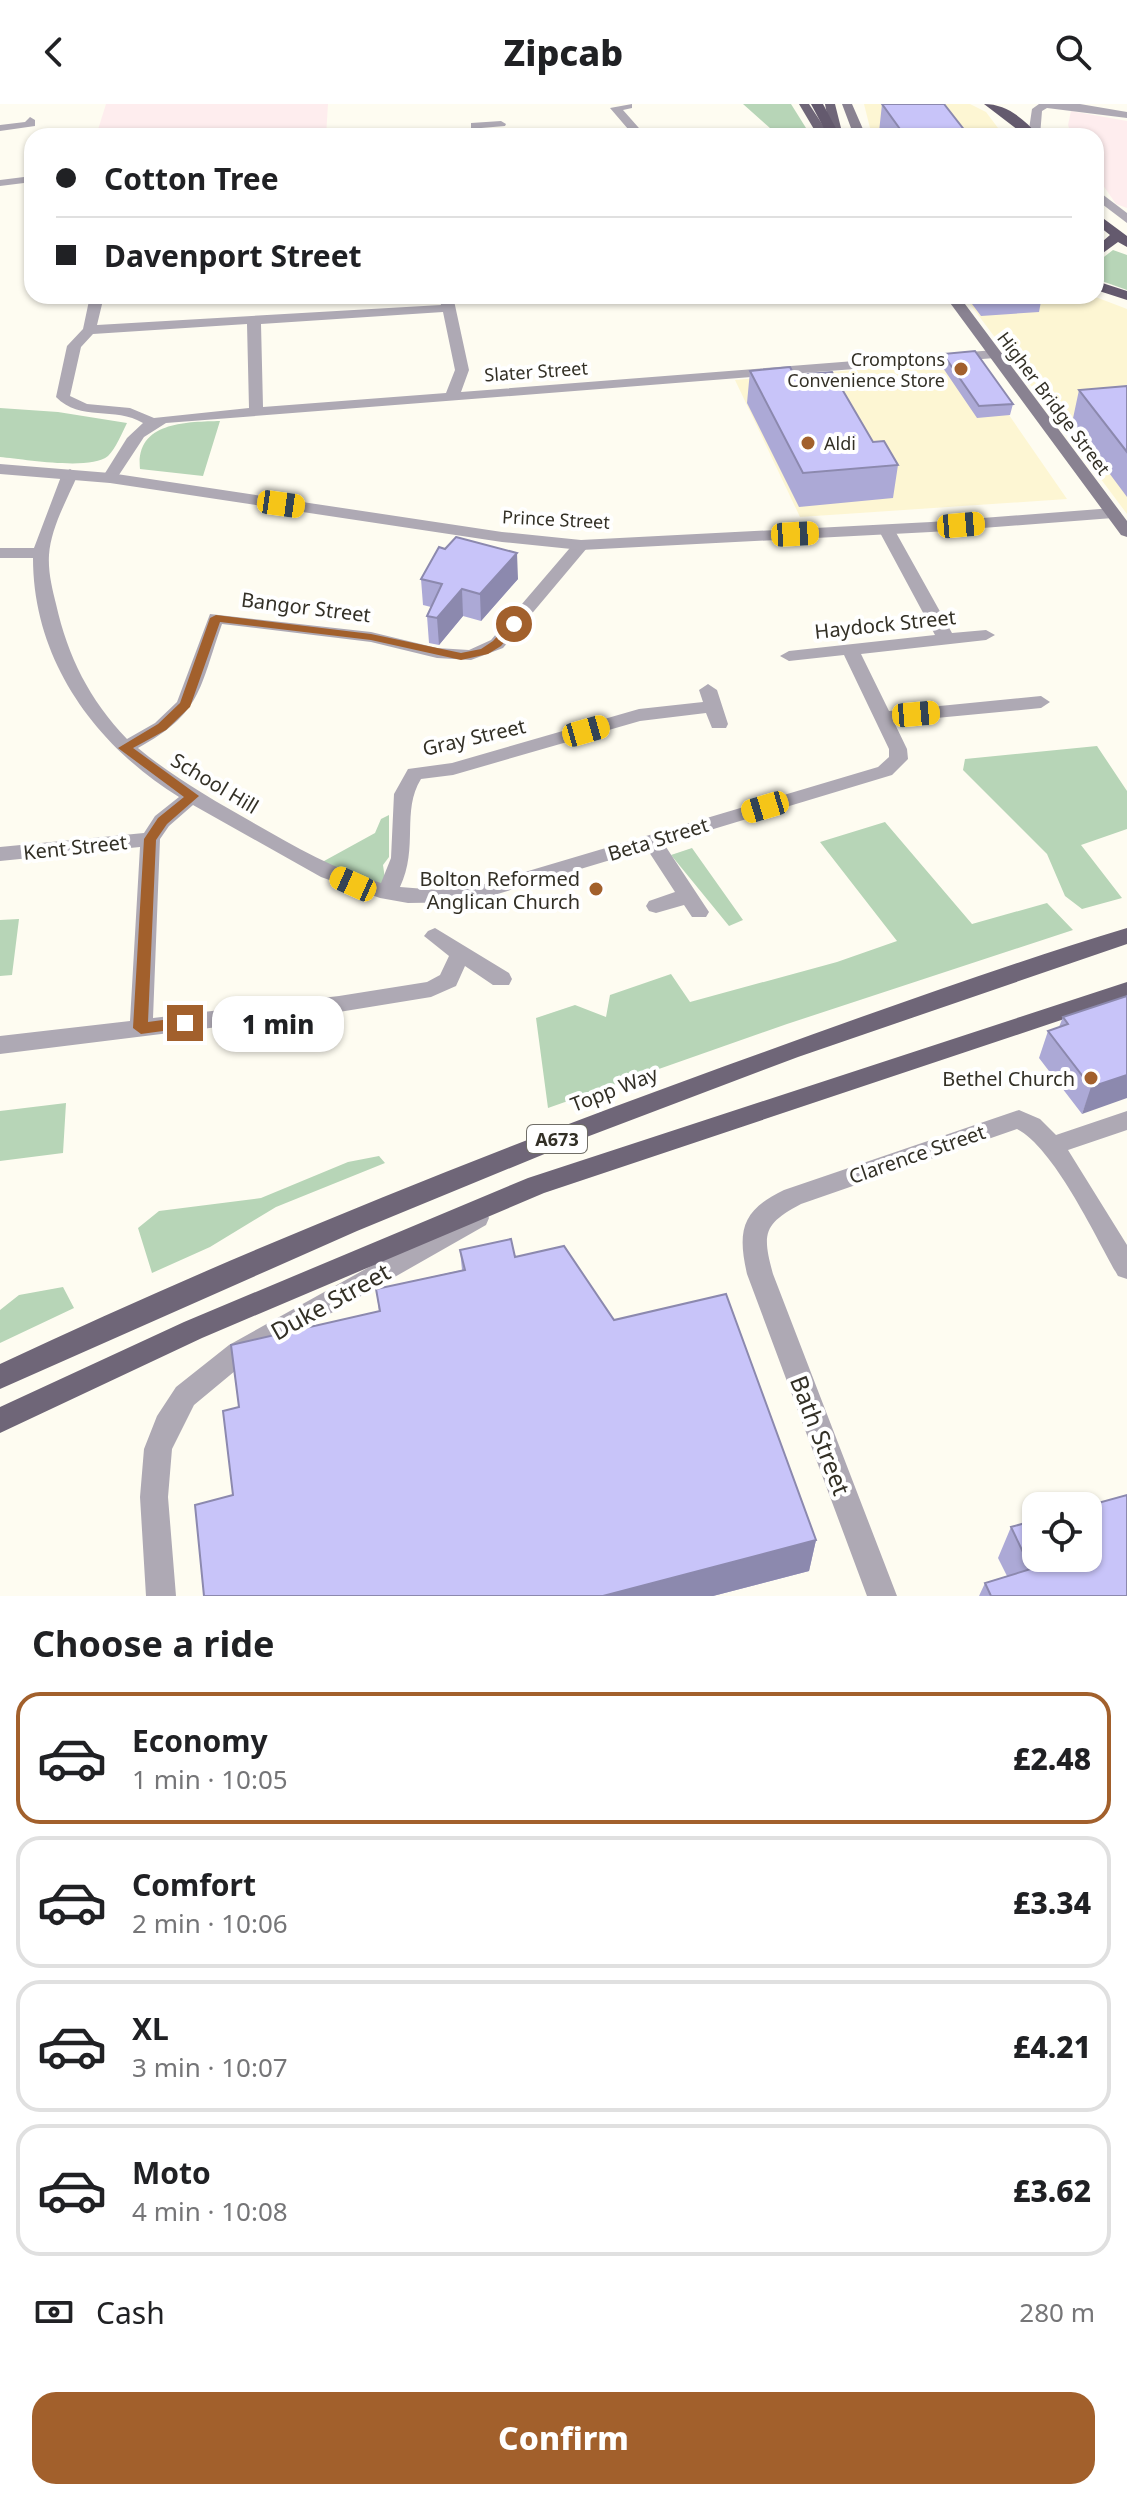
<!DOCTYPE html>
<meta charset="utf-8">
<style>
:root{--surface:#fff;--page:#f6f6f6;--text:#202124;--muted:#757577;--line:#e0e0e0;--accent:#a2602c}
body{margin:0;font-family:"Noto Sans",sans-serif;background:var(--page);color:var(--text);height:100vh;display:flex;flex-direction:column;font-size:30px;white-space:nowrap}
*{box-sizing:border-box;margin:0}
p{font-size:26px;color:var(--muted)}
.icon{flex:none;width:44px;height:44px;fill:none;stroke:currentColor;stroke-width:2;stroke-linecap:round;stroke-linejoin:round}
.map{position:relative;height:1492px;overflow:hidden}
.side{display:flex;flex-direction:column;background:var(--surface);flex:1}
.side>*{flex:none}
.top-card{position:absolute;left:24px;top:24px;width:1080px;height:176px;border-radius:24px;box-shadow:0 2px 6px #0004;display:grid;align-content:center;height:176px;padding:0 32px;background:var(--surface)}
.tools{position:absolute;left:1022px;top:1388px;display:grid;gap:16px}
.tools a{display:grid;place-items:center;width:80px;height:80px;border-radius:16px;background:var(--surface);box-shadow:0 2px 6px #0004;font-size:40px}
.end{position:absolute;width:36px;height:36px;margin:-18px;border:10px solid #a2602c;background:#fff;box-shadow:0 0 0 4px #fff}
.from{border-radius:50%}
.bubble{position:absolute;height:56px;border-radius:24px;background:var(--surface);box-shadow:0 2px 6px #0004;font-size:26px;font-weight:800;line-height:56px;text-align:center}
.car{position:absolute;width:24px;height:48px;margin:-24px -12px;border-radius:10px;box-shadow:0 0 6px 2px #0007;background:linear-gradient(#f5c518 24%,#345 0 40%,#f5c518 0 76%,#345 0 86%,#f5c518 0)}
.top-card b{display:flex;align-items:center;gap:28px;height:76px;font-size:30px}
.top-card b+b{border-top:2px solid var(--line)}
.top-card i{width:20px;height:20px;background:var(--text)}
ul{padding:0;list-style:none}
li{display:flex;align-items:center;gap:24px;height:132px;margin:0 16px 12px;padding:0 16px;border:4px solid var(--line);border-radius:24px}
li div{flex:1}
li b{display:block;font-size:30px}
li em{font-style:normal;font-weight:800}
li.on{border-color:var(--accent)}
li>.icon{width:72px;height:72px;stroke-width:1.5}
h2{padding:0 32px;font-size:36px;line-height:96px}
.pay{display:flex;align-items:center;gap:20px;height:88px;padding:0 32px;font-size:30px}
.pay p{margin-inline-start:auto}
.button{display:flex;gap:16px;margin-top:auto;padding:16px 32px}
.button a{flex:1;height:92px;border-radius:24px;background:var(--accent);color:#fff;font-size:32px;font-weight:800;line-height:92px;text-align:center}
header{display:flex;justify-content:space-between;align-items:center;height:104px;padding:0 32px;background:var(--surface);font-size:36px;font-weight:800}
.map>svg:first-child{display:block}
.built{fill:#fdf6d3}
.education{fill:#feedee}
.green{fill:#b7d5b7}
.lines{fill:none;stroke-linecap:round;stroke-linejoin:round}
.minor{fill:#aea9b4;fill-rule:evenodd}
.tertiary{fill:#aea9b4;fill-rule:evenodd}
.secondary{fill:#898291;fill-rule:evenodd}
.primary{fill:#6f6678;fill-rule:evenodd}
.trunk{fill:#645a6e;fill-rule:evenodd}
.wall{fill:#aca9d6}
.shaded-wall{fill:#8c89ae}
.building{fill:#c8c4f9;stroke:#8c89ae;stroke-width:2}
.route{fill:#a2602c}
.poi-dot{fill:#a2602c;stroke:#fff;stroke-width:3}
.labels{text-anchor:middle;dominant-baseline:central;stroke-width:8;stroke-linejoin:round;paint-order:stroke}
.far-poi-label{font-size:18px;fill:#333026;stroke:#fff;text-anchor:end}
.far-street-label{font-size:18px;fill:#333026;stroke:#fff}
.shield{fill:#fff;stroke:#706e67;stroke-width:2}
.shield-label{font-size:18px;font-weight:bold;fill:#333026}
.street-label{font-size:20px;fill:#333026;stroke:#fff}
.poi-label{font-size:20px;fill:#333026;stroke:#fff;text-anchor:end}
.near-street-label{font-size:24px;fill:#333026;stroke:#fff}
</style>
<header><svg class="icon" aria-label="back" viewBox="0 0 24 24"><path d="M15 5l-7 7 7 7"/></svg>Zipcab<svg class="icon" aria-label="search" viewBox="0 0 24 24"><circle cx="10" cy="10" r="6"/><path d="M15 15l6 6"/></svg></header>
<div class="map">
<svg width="1127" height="1492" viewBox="0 0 1127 1492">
<rect width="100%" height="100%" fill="#fefcf1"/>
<!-- built -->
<path class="built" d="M864,0h106l16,8 18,24h-132z
M964,192h129l34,13v205z
M971,256l96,139 -267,18 -65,-137z"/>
<!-- education -->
<path class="education" d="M106,0h222l-2,32h-230z
M1071,7l56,10v87l-11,-4 -20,-29v-39h-24l-4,-11z"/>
<!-- green -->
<path class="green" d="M743,0h48l20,32h-32z
M1113,146l14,5v35l-31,-11v-16z
M0,304l58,4 69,11c-5,10 -11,25 -19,33 -18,15 -84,3 -108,1z
M220,317l-17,55 -63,-7c-5,-48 48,-47 80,-48z
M1097,642l30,45v38l-46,16 41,53 -40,11 -17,-13 -18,-42 -84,-84 2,-11z
M389,711v42l-6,8 4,28 -72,-27 60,-33 6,-14z
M885,718l87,102 75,-21 26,27 -286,94 -239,84 -12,-90 39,-13 31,12 4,-22 61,-21 19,28 147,-40 60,-21 -77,-99z
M692,744l51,72 -14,6 -58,-71z
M19,815l-7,56 -12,1v-56z
M66,999l-3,50 -63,8v-50z
M379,1052l6,7 -109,44 -66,40 -58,26 -14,-45 21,-17 102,-13 87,-36z
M63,1183l11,21 -74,35v-33l19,-15z"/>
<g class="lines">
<!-- minor -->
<path class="minor" d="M632,0v4l-9,2 23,26h-12l-24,-28z
M30,13l5,3v6l-35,5v-6l25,-3z
M501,17l5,3 -1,2 -24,2 2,8h-12v-13z
M32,72v6l-32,4v-6z
M1102,90l25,19v10l-29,-22 -2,-3z
M90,192h14l-7,29 344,-20 -2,-9h14l16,74 -8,22 534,-42 7,4 -7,4 -829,65 -22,14 -29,44 -5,2 -8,-5 25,-40 16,-15c-28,-17 -63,-1 -87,-26l11,-51 16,-17zM443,208l12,58 -9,23 -183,14 -2,-83zM247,220l2,84 -95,10 -24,-10 -43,-4 -17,-8 11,-49 12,-13z
M70,365l8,5c-11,26 -27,53 -29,81 -1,17 3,33 7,49 12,53 33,95 71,135l28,-16 22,-21 33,-88 161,18 66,16 32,2 22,-10 84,-98h12v6l-84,100 -32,12 -34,-2 -66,-16 -149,-18c-23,65 -20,89 -84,124 35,29 75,52 114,74 42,24 83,48 129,61l10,-25 3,-64 14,-25 44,-6 187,-54 64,-7 -4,-12 9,-6 9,6 11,34 -2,4h-14l-6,-15 -66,8 -187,54 -32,4c-20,32 -2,68 -21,108l38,3 33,-2 407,-121 11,-10v-8l-45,-94 -55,6 -9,-5 9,-5 146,-16 -57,-106 2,-3h12l2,3 58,104 34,-3 9,5 -9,5 -125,14 28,57 152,-15 9,6 -9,6 -147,14 13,27 1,10 -16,16 -228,69 45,68 -3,5h-14l-8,-12 -28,8 -7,-2 -3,-5 3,-5 26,-9 -28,-43 -176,53 -63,1 -28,-5 -59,-21 -128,-72 -24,21 -9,13 -7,179 186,-22 88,-14 13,-7 9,-19 -25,-20 4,-5 7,-3 74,45 3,6 -3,6h-16l-28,-19 -9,20 -25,11 -92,15 -339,42v-18l130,-15 10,-174 -140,14v-14l144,-14 11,-17 24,-19c-84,-52 -146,-137 -146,-239h-33v-10h34l28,-74z
M1019,1006l21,9 16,16 71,-24v19l-59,20 59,95v34l-9,-3c-22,-38 -63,-127 -101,-147l-216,75c-38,20 -39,30 -28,70l124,322h-30l-120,-322c-10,-44 -5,-64 37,-84z
M477,1103l9,4 3,7 -3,7 -239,136 -53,44 -22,44 -4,48 8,99h-30l-6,-99 4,-48 13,-33 19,-29 53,-42z"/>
<!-- tertiary -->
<path class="tertiary" d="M1039,0h41l47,8v6l-80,-10 -5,3 -2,25h-12l4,-27z
M0,360l110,9 392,59 79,8 350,-18 182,-14 8,5 -8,5 -182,14 -350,18 -79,-8 -392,-59 -110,-9z"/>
<!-- secondary -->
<path class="secondary" d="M842,0h10l14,32h-12z
M945,192h14l168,225v16l-6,-2z"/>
<!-- primary -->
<path class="primary" d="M799,0h10l21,32h-12z
M825,0h10l8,32h-12z
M1127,824v16l-329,113 -222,84 -219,90 -357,158v-25c236,-111 480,-209 725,-298 133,-48 267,-97 402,-138z
M1127,878v16l-583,195 -342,145 -202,95v-26l184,-85 344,-144z"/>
<!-- trunk -->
<path class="trunk" d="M811,0h12l17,32h-12z
M984,0c23,0 40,15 55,32h-13z
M1096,109l31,23v11l-9,-5 -22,16v-11l14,-12 -14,-11z
M1096,177l31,10v9l-31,-10z"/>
</g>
<!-- wall -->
<path class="wall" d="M882,0l87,32h-87l-3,-4z
M966,192h76l-3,16 -58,4z
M943,250l70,50 -3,11 -33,3 -36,-53z
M750,267l44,4 79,67 25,23 -5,33 -94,9 -52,-104z
M1127,282v111l-55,-74 7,-33z
M421,475h97l-37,42 -18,-5 -24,29 -10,-2 -2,-27 4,-9 -8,-2z
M1127,892l-45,118 -43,-56 9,-27 11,-4 4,-10z
M460,1146l55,7 99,63 202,220 -7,31 -96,25h-509l29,-101 146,-184 -3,-22 86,-19z
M1011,1423l116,69h-148l6,-13 22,-7 -9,-18z"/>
<!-- shaded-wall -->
<path class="shaded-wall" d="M517,449l1,26 -37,42 -1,-27z
M462,485l1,27 -24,29 -2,-27z
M1127,971v23l-45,16 9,-27z
M816,1436l-7,31 -96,25h-110z"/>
<!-- building -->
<path class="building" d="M882,0h62l25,32h-64z
M975,247l38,53 -34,2 -36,-52z
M790,263l4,8 38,-3 41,70 11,-1 14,24 -95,8 -53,-102z
M1127,282v66l-48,-62z
M456,433l61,16 -37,41 -18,-5 -25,29 -10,-2 15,-32 -21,-5 18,-32 6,2z
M1127,892v79l-36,12 -43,-56 20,-7 -5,-7z
M511,1135l4,18 49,-11 50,74 112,-26 90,246 -213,56h-399l-9,-91 38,-10 -10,-84 16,-4 -8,-62 149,-34 -4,-22 89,-19 -5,-20z
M1127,1391v101h-136l-6,-13 46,-14 -20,-42 25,-7v38h52l-1,-52z"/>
<!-- route -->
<path class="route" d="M216,511l155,19 90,19 20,-4 12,-8 17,-19 10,2 -19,22 -13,8 -27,6 -90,-20 -151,-18 -30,85 -24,23 -33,18 66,48 -32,28 -11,16 -8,182 37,-5 8,6 -8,5 -44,6 -8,-6 11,-189 14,-21 26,-21 -66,-49 40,-24 22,-21 30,-85z"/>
<!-- markers -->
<g class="poi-dot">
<circle cx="961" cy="265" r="8"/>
<circle cx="808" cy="339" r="8"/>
<circle cx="596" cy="785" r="8"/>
<circle cx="1091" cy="974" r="8"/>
</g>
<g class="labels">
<!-- far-poi labels -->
<g class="far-poi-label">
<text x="945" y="255">Cromptons<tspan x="945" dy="21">Convenience Store</tspan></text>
<text x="824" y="339" text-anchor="start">Aldi</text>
</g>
<!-- far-street labels -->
<g class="far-street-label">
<text transform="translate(536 267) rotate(-4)">Slater Street</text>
<text transform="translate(1054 299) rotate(53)">Higher Bridge Street</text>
<text transform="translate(556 415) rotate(3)">Prince Street</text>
</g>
<!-- shield labels -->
<rect class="shield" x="527" y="1021" width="60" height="28" rx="6"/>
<g class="shield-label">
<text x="557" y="1035">A673</text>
</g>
<!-- street labels -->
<g class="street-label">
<text transform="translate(306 503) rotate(7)">Bangor Street</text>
<text transform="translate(885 520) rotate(-6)">Haydock Street</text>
<text transform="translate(474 633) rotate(-13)">Gray Street</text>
<text transform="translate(215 679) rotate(31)">School Hill</text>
<text transform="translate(658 735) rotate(-17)">Beta Street</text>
<text transform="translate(75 743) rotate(-6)">Kent Street</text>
<text transform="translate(614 985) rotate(-21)">Topp Way</text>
<text transform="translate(917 1050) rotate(-19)">Clarence Street</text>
</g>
<!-- poi labels -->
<g class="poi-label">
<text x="580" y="774">Bolton Reformed<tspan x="580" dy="23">Anglican Church</tspan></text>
<text x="1075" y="974">Bethel Church</text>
</g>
<!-- near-street labels -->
<g class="near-street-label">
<text transform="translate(330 1197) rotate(-29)">Duke Street</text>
<text transform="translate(821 1331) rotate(69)">Bath Street</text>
</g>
</g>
</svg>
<div class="tools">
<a><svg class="icon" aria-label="locate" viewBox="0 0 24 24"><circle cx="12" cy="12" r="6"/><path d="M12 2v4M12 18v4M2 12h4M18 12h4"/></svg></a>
</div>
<i class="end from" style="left:514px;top:520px"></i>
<i class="end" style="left:185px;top:919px"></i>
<div class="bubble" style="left:212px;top:892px;width:132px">1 min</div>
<i class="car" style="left:281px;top:400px;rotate:98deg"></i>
<i class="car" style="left:961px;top:421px;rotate:85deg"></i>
<i class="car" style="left:795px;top:430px;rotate:87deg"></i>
<i class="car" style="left:916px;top:610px;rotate:85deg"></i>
<i class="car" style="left:586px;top:627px;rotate:74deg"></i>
<i class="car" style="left:765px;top:703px;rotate:253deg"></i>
<i class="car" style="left:353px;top:780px;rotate:294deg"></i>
<div class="top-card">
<b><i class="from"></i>Cotton Tree</b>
<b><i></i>Davenport Street</b>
</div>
</div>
<section class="side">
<h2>Choose a ride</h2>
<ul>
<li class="on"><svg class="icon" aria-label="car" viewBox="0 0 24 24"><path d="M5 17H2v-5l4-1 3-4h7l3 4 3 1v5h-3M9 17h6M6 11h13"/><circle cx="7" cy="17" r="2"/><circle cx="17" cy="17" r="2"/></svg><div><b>Economy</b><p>1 min · 10:05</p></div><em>£2.48</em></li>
<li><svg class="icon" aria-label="car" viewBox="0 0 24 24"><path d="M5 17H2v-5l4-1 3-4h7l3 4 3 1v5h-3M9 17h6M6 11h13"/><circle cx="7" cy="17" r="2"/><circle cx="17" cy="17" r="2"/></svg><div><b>Comfort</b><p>2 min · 10:06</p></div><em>£3.34</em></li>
<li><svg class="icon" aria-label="car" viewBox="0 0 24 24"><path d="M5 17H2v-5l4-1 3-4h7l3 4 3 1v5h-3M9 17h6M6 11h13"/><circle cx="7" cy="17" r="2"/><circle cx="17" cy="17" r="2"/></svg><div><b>XL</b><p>3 min · 10:07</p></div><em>£4.21</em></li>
<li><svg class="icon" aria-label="car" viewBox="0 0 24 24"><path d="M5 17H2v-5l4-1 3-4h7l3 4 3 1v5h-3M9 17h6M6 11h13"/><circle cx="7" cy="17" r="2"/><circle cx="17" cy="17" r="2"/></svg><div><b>Moto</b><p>4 min · 10:08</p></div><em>£3.62</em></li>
</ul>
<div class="pay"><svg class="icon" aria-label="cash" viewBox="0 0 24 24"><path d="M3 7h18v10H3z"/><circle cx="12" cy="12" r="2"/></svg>Cash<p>280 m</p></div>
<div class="button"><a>Confirm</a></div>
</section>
